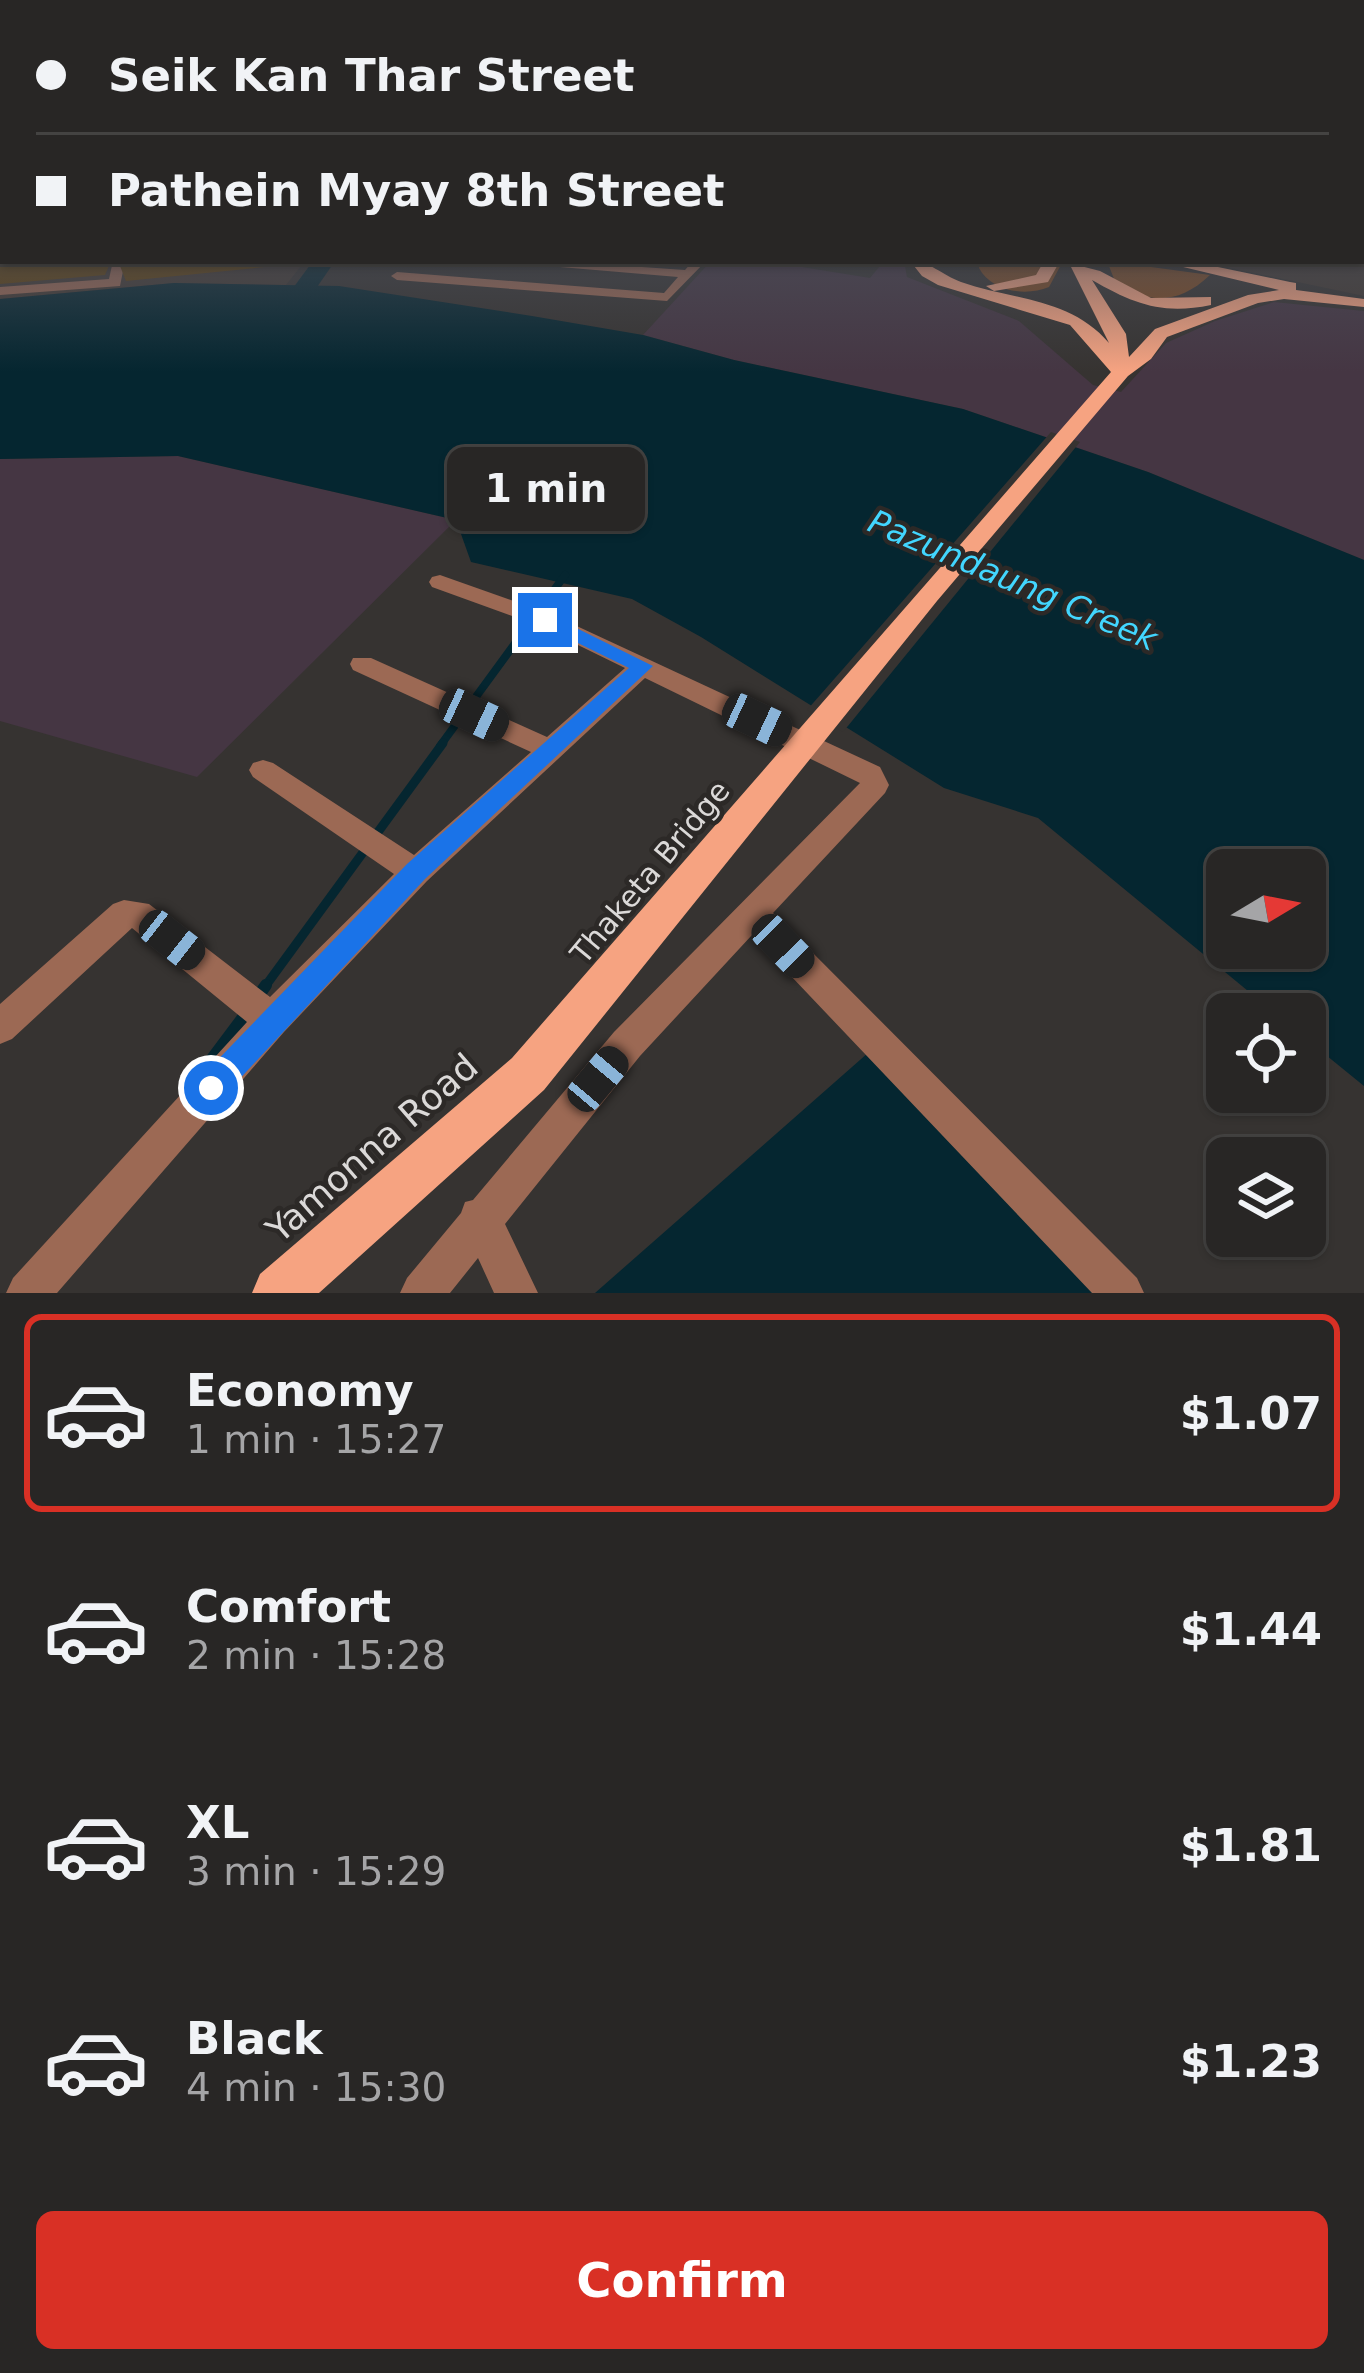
<!DOCTYPE html>
<meta charset="utf-8">
<style>
:root{--surface:#282625;--page:#302e2d;--text:#f1f3f6;--muted:#a5a5a7;--line:#444342;--accent:#d93025}
body{margin:0;font-family:"DejaVu Sans",sans-serif;background:var(--page);color:var(--text);height:100vh;display:flex;flex-direction:column;font-size:45px;white-space:nowrap}
*{box-sizing:border-box;margin:0}
p{font-size:39px;color:var(--muted)}
.icon{flex:none;width:66px;height:66px;fill:none;stroke:currentColor;stroke-width:2;stroke-linecap:round;stroke-linejoin:round}
.map{position:relative;height:1293px;overflow:hidden}
.panel{display:flex;flex-direction:column;background:var(--surface);flex:1}
.panel>*{flex:none}
.hud{position:absolute;left:0px;top:0px;width:1365px;height:264px;box-shadow:0 3px 9px #0004,0 0 0 3px var(--line);display:grid;align-content:center;height:264px;padding:0 36px;background:var(--surface)}
.needle{width:78px;rotate:80deg}
.buttons{position:absolute;left:1206px;top:849px;display:grid;gap:24px}
.buttons a{display:grid;place-items:center;width:120px;height:120px;border-radius:18px;background:var(--surface);box-shadow:0 3px 9px #0004,0 0 0 3px var(--line);font-size:60px}
.end{position:absolute;width:54px;height:54px;margin:-27px;border:15px solid #1a73e8;background:#fff;box-shadow:0 0 0 6px #fff}
.from{border-radius:50%}
.bubble{position:absolute;height:84px;border-radius:18px;background:var(--surface);box-shadow:0 3px 9px #0004,0 0 0 3px var(--line);font-size:39px;font-weight:600;line-height:84px;text-align:center}
.car{position:absolute;width:36px;height:72px;margin:-36px -18px;border-radius:15px;box-shadow:0 0 9px 3px #0007;background:linear-gradient(#222 24%,#8ab4d8 0 40%,#222 0 76%,#8ab4d8 0 86%,#222 0)}
.hud b{display:flex;align-items:center;gap:42px;height:114px;font-size:45px}
.hud b+b{border-top:3px solid var(--line)}
.hud i{width:30px;height:30px;background:var(--text)}
ul{padding:21px 0 0;list-style:none}
li{display:flex;align-items:center;gap:36px;height:198px;margin:0 24px 18px;padding:0 12px;border:6px solid transparent;border-radius:18px}
li div{flex:1}
li b{display:block;font-size:45px}
li em{font-style:normal;font-weight:600}
li.on{border-color:var(--accent)}
li>.icon{width:108px;height:108px;stroke-width:1.5}
.action{display:flex;gap:24px;margin-top:auto;padding:24px 36px}
.action a{flex:1;height:138px;border-radius:18px;background:var(--accent);color:#fff;font-size:48px;font-weight:600;line-height:138px;text-align:center}
.map>svg:first-child{display:block}
.built{fill:#423933}
.industrial{fill:#453643}
.green{fill:#7e4b24}
.water{fill:#052630;fill-rule:evenodd}
.pier{fill:#363331}
.lines{fill:none;stroke-linecap:round;stroke-linejoin:round}
.stream-far2{stroke:#052630;stroke-width:8}
.stream-far1{stroke:#052630;stroke-width:9}
.stream{stroke:#052630;stroke-width:12}
.river{fill:#052630;fill-rule:evenodd}
.minor{fill:#9c6954;fill-rule:evenodd}
.major{fill:#f6a381;fill-rule:evenodd}
.shaded-wall{fill:#61410d}
.building{fill:#8b5d13;stroke:#61410d;stroke-width:3}
.route{fill:#1a73e8}
.labels{text-anchor:middle;dominant-baseline:central;stroke-width:9;stroke-linejoin:round;paint-order:stroke}
.street-label{font-size:30px;fill:#dbd9d8;stroke:#2c2927}
.water-label{font-size:33px;font-style:italic;fill:#42d6fe;stroke:#2c2927}
.near-street-label{font-size:36px;fill:#dbd9d8;stroke:#2c2927}
</style>
<div class="map">
<svg width="1364" height="1293" viewBox="0 0 1364 1293">
<rect width="100%" height="100%" fill="#363331"/>
<!-- built -->
<path class="built" d="M0,259l3,2h302l-19,24 -112,-2 -174,16z
M1364,260v36l-167,-35h165z"/>
<!-- industrial -->
<path class="industrial" d="M711,261h54l105,17 14,-17h20l3,16 112,44 74,64 28,7 45,-49 49,-22 59,-19 90,9v249l-216,-88 -185,-63 -229,-49 -91,-25z
M178,456l278,64 -259,257 -197,-56v-262z"/>
<!-- green -->
<path class="green" d="M980,261h83l-14,26c-24,10 -58,4 -70,-19z
M1107,261l103,14c-31,29 -54,27 -92,14z"/>
<!-- water -->
<path class="water" d="M174,283l165,3 193,30 111,19 91,25 229,49 185,63 216,88v526l-59,-48v-24h-29l-238,-196 -94,-30 -243,-151 -69,-38 -161,-37 -15,-42 -278,-64 -178,3v-160zM1227,870h78v78h-78z
M877,1045l226,248h-508z"/>
<!-- pier -->
<path class="pier" d="M1051,432l29,10 -237,290 -36,-22z"/>
<g class="lines">
<!-- stream-far2 -->
<path class="stream-far2" d="M440,746l125,-171"/>
<!-- stream-far1 -->
<path class="stream-far1" d="M264,988l179,-245"/>
<!-- stream -->
<path class="stream" d="M259,995l7,-10
M202,1072l45,-60"/>
<!-- river -->
<path class="river" d="M313,261h22l-51,74h-18l-4,-5z"/>
<!-- minor -->
<path class="minor" d="M0,207h3v6h-3z
M1362,221h2v6h-2z
M113,261h12l-5,25 -120,9v-8l109,-8z
M555,261l130,9 8,-9h13l-39,40 -270,-21 -6,-4 6,-4 267,21 14,-16 -118,-10z
M440,575l113,40 327,152 9,18 -4,8 -112,120 364,365 7,15h-52l-340,-358 -112,121 -135,168 33,69h-44l-16,-35 -28,35h-50l7,-15 54,-65 4,-11 8,-2 141,-168 246,-249 -215,-105 -218,203 -143,151 -227,261h-51l7,-15 234,-256 -115,-94 -120,111 -12,5v-40l113,-100 11,-4 25,4 121,93 124,-123 -141,-97 -4,-7 4,-7 10,-3 10,3 141,92 117,-103 -178,-82 -3,-6 3,-6h18l176,79 78,-69 -88,-43 -105,-38 -3,-5 3,-5z"/>
<!-- major -->
<path class="major" d="M910,261c20,0 32,14 51,21 52,18 110,16 148,61l-40,-80 31,8 51,27 60,-1v8c-49,10 -77,-1 -119,-25l34,54 3,23 26,-28 93,-34 31,-5 -121,-29h31l101,21 6,1v7l68,9v8l-80,-8 -26,4 -91,34 -16,22 -23,17 -191,225 -393,489 -225,203h-67l8,-19 252,-216 599,-686 -41,-47 -132,-40 -16,-9z
M1044,261h16l-12,21 -54,9 -8,-5 50,-11z"/>
</g>
<!-- shaded-wall -->
<path class="shaded-wall" d="M0,261h111l-6,14 -105,9z
M118,261h146l1,6 -139,14z"/>
<!-- building -->
<path class="building" d="M3,235v25l-3,1v-22z"/>
<!-- sky -->
<linearGradient id="sky" x2="0" y2="1"><stop stop-color="#1e1c1b"/><stop offset="0.51" stop-color="#4c505a"/><stop offset="1" stop-color="#4c505a" stop-opacity="0"/></linearGradient>
<rect width="1364" height="372" fill="url(#sky)"/>
<!-- route -->
<path class="route" d="M539,616h13l101,50 -228,213 -203,219 -11,5 -10,-5 -5,-10 5,-11 206,-213 222,-196 -90,-44z"/>
<g class="labels">
<!-- street labels -->
<g class="street-label">
<text transform="translate(650 872) rotate(-50)">Thaketa Bridge</text>
</g>
<!-- water labels -->
<g class="water-label">
<text transform="translate(1013 580) rotate(23)">Pazundaung Creek</text>
</g>
<!-- near-street labels -->
<g class="near-street-label">
<text transform="translate(372 1148) rotate(-41)">Yamonna Road</text>
</g>
</g>
</svg>
<div class="buttons">
<a><svg class="needle" viewBox="-14 -14 28 28"><path d="M0-13l5 13h-10z" fill="#e53935"/><path d="M0 13l5-13h-10z" fill="#a5a5a7"/></svg></a>
<a><svg class="icon" aria-label="locate" viewBox="0 0 24 24"><circle cx="12" cy="12" r="6"/><path d="M12 2v4M12 18v4M2 12h4M18 12h4"/></svg></a>
<a><svg class="icon" aria-label="layers" viewBox="0 0 24 24"><path d="M12 4l9 5-9 5-9-5zM3 14l9 5 9-5"/></svg></a>
</div>
<i class="end from" style="left:211px;top:1088px"></i>
<i class="end" style="left:545px;top:620px"></i>
<div class="bubble" style="left:447px;top:447px;width:198px">1 min</div>
<i class="car" style="left:474px;top:715px;rotate:115deg"></i>
<i class="car" style="left:757px;top:720px;rotate:115deg"></i>
<i class="car" style="left:172px;top:940px;rotate:128deg"></i>
<i class="car" style="left:783px;top:946px;rotate:136deg"></i>
<i class="car" style="left:598px;top:1079px;rotate:40deg"></i>
<div class="hud">
<b><i class="from"></i>Seik Kan Thar Street</b>
<b><i></i>Pathein Myay 8th Street</b>
</div>
</div>
<section class="panel">
<ul>
<li class="on"><svg class="icon" aria-label="car" viewBox="0 0 24 24"><path d="M5 17H2v-5l4-1 3-4h7l3 4 3 1v5h-3M9 17h6M6 11h13"/><circle cx="7" cy="17" r="2"/><circle cx="17" cy="17" r="2"/></svg><div><b>Economy</b><p>1 min · 15:27</p></div><em>$1.07</em></li>
<li><svg class="icon" aria-label="car" viewBox="0 0 24 24"><path d="M5 17H2v-5l4-1 3-4h7l3 4 3 1v5h-3M9 17h6M6 11h13"/><circle cx="7" cy="17" r="2"/><circle cx="17" cy="17" r="2"/></svg><div><b>Comfort</b><p>2 min · 15:28</p></div><em>$1.44</em></li>
<li><svg class="icon" aria-label="car" viewBox="0 0 24 24"><path d="M5 17H2v-5l4-1 3-4h7l3 4 3 1v5h-3M9 17h6M6 11h13"/><circle cx="7" cy="17" r="2"/><circle cx="17" cy="17" r="2"/></svg><div><b>XL</b><p>3 min · 15:29</p></div><em>$1.81</em></li>
<li><svg class="icon" aria-label="car" viewBox="0 0 24 24"><path d="M5 17H2v-5l4-1 3-4h7l3 4 3 1v5h-3M9 17h6M6 11h13"/><circle cx="7" cy="17" r="2"/><circle cx="17" cy="17" r="2"/></svg><div><b>Black</b><p>4 min · 15:30</p></div><em>$1.23</em></li>
</ul>
<div class="action"><a>Confirm</a></div>
</section>
